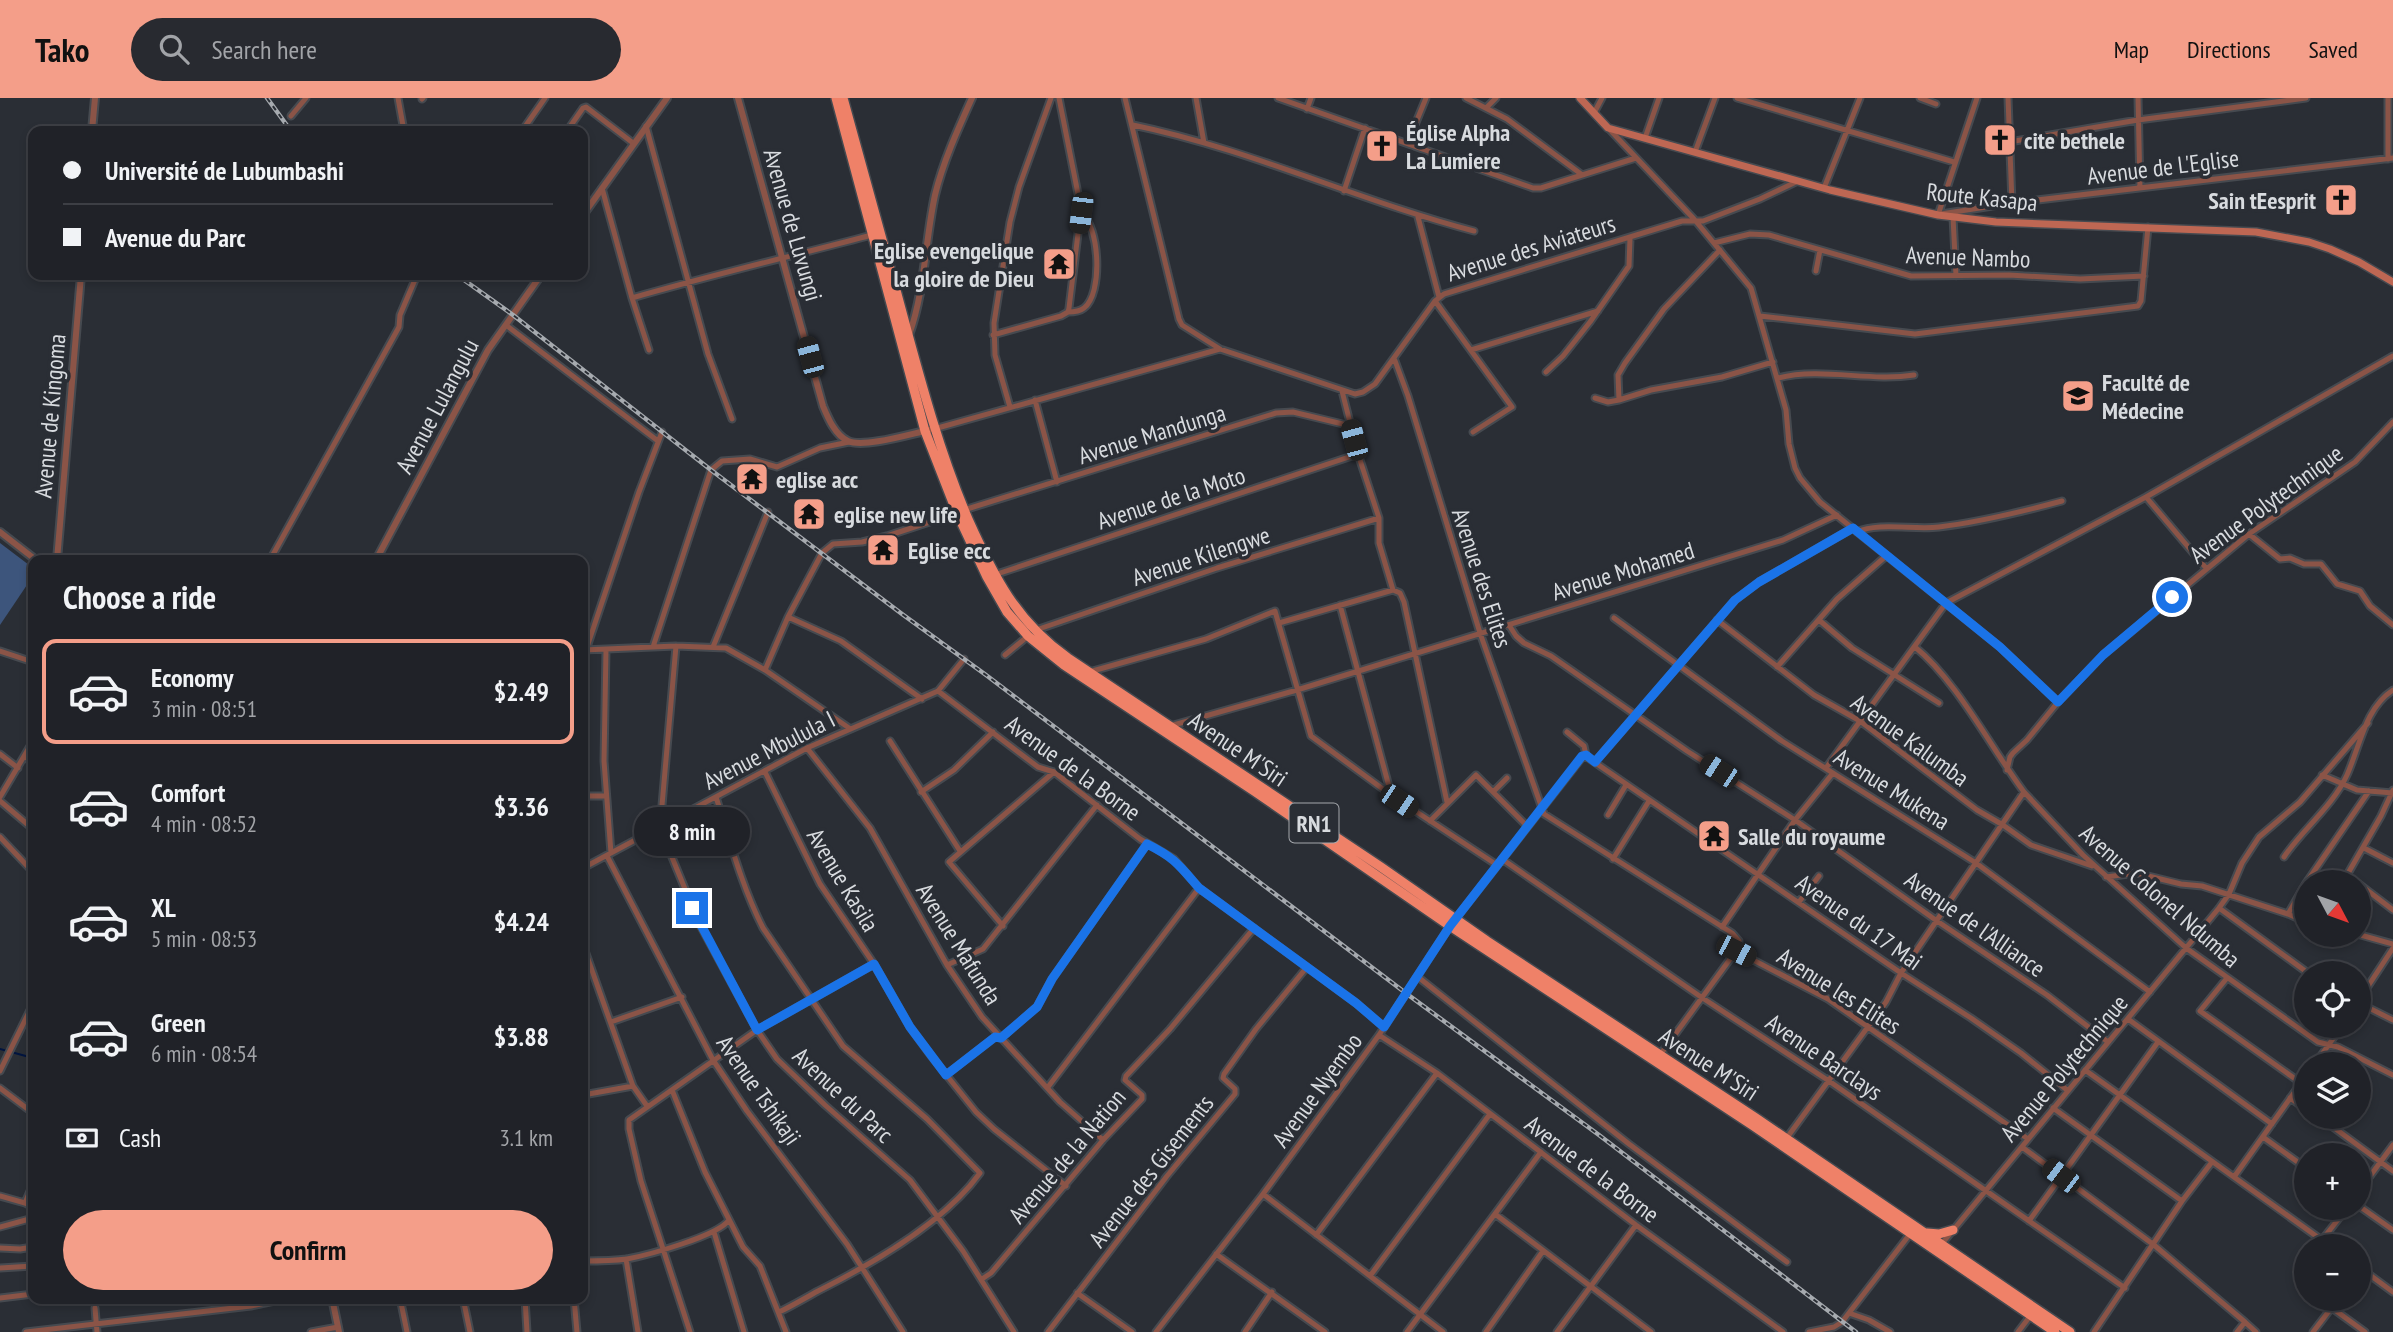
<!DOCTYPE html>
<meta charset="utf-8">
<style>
:root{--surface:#202228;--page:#282a30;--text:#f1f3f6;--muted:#a2a4a8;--line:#3d3f45;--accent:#f49e89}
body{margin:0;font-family:"PT Sans Narrow",sans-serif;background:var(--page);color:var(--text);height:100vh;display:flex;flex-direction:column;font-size:26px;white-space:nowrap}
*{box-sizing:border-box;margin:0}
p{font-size:23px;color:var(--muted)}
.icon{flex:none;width:38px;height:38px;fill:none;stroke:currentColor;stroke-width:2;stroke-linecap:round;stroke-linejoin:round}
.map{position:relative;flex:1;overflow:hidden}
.drawer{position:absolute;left:28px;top:457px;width:560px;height:749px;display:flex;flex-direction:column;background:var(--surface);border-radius:14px;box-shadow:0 4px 10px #0003,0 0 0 2px var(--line)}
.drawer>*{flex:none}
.top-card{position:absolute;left:28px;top:28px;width:560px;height:154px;border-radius:14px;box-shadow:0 4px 10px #0003,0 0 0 2px var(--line);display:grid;align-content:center;height:154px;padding:0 35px;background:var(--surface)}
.needle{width:46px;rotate:131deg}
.fabs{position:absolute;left:2294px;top:772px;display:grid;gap:14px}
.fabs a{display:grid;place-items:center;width:77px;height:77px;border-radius:50%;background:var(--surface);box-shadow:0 4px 10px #0003,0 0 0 2px var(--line);font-size:35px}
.end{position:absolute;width:32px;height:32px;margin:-16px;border:9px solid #1a73e8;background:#fff;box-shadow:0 0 0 4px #fff}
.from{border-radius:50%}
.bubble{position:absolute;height:49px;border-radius:24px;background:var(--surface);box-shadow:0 4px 10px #0003,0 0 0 2px var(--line);font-size:23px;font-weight:700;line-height:49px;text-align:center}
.car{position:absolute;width:21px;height:42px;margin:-21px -10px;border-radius:9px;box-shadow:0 0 5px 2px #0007;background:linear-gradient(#222 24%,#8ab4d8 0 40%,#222 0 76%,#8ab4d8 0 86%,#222 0)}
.top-card b{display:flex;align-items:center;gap:24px;height:66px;font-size:26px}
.top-card b+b{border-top:2px solid var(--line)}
.top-card i{width:18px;height:18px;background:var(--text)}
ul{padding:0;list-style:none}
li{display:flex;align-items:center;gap:21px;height:105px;margin:0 14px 10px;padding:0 21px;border:4px solid transparent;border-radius:14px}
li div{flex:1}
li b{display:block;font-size:26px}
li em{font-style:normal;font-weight:700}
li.selected{border-color:var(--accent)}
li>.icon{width:63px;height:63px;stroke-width:1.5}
h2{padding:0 35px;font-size:32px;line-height:84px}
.pay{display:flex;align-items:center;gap:18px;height:77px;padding:0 35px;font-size:26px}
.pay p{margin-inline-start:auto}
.action{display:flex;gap:14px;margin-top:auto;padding:14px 35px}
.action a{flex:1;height:80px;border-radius:42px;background:var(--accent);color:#111;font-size:28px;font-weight:700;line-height:80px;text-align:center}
header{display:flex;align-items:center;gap:42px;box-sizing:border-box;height:98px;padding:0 35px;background:var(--accent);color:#111}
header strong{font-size:33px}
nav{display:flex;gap:38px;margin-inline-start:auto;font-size:24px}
.search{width:490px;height:63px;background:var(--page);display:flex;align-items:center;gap:18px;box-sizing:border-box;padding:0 24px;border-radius:38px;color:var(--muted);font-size:26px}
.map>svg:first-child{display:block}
.green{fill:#3d557c}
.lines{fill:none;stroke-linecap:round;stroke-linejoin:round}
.stream{stroke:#00143f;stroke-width:2}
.minor-casing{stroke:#464a50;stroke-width:9}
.tertiary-casing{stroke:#464a50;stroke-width:10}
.secondary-casing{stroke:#464a50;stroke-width:10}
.trunk-casing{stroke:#464a50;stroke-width:12}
.minor{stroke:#8b5447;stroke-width:5}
.tertiary{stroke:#8b5447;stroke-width:6}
.secondary{stroke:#be6753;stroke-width:7}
.trunk{stroke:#ef8168;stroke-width:9}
.rail-casing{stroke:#a6aaaf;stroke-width:4.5}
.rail{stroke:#2a2e35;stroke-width:2;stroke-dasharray:5;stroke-linecap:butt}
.route{stroke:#1a73e8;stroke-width:9}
.labels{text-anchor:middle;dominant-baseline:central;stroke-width:7;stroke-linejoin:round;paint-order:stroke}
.shield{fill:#2a2e35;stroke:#a4a7ac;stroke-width:2}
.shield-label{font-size:23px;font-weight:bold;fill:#d8dbdf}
.poi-label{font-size:24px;font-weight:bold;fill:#d8dbdf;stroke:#2a2e35;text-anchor:start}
.street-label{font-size:24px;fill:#d8dbdf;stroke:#2a2e35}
</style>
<header>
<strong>Tako</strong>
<div class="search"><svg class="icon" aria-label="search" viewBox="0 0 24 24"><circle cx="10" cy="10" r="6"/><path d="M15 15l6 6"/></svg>Search here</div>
<nav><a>Map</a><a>Directions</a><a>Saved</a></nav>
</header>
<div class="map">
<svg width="2393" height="1234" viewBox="0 0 2393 1234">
<rect width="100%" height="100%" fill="#2a2e35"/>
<!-- green -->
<path class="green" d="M0,445l33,25v8l-33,49z"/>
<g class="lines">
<!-- stream -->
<path class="stream" d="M0,951l33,9"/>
<defs>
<path id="minor" d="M398,0l6,33
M1125,0l54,221 3,6 38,24 135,45 8,-2 12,-8 60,-83 9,-7 238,-73h21l57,-22 38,-18
M1196,0l8,45
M1278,0l255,90h8l95,-30
M1466,0l41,21 74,55
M1737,0l217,64
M1920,0l16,6
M2008,0l4,105
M2138,0l2,90
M2388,0v61
M422,1l1,-1
M1486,10l10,-10
M1307,11l4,-11
M1594,15l8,-15
M291,18l15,-18
M1133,27c117,24 226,76 341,106
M646,28l62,228 24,65
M1610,32l84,89 57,69 35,122 3,34 6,24 5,10 20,24 180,145 58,55
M522,33l23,-33
M567,33l16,-23 3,-1 47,36
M1645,40l14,-40
M1408,44l18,-44
M2009,44l129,-22 168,-22
M1695,54l20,-54
M602,90l30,110 17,52
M1824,90l36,-90
M1344,93l21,-63
M1941,116l71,-11 381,-45
M1938,117l39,-117
M1418,119l21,80
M1953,119l3,59
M1714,145l36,-9 19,1 142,41 98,-1 71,4 64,-3
M1816,173l4,-21
M632,200c80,-23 160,-42 240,-63
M1435,203l77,106 -39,25
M1068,214c5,0 11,0 16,-4 19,-14 16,-82 -3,-95
M1760,218l155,18 223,-28 3,-5 7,-74
M506,227l152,116
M993,237l68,-19 7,-4 1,-4 12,-99 -22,-111
M1471,252l127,-39
M1394,260l14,38 72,237 64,181 188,119 7,8 -3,10
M1546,274l17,-16 27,-34 39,-56 1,-28
M1778,280c44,-11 91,4 136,-3
M1342,293l16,63 21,64v25l14,47 7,3 4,9 43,200
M1595,300l13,4 11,-2 32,-10 71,-13 51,-15
M1035,302l22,82
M1619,302l-1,-25 7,-12 39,-54 56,-59
M1010,309l-15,-52 -1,-32 16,-101 9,-35 32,-89
M934,331l286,-80
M2146,399l60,71
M964,412l312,-97 17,-1 58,14
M1857,434c21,-10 57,-2 82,-5 42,-5 82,-15 123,-26
M2249,436l31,25 10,-1 14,6h17l16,20 23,7 10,15 23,19
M270,462l129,-233 1,-12 17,-40
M994,477l364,-121
M1340,507l51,189
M788,519l53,24 81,58
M1614,520l168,123 194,122 174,129
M1717,522l97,75 46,26 117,89 26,15 28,20 61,21
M1819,522l33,28 87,55
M1279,525l114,-33
M1509,527l7,11 8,7 27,13 136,95 108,69 142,101 110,74 61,47
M1036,532l181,-62 162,-50
M676,548l-16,182 39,95 58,107 20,29 48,46 85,75 53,71 51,81
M653,549l58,-177 11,-9 28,-2 27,8 43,-19 29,-6
M713,549l55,-135
M583,552l93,-4 50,2 39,22 84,58
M586,552l53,-158 23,-60
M606,552l-2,111 7,92
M0,553l33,11
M1005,557l23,-19
M1777,569l60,-68 49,-43
M765,572l23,-53 34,-64 11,-9 29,-2 25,-6 70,-23
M1089,574l117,-33 69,-28 36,125 80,59 106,70
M938,593l100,76 16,5 86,67 34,20 25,29 157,115 28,24
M1170,628l127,-36 486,-150 54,-25
M1567,634l17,14 2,9
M890,643l70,110
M807,650l63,80 77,137 35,52 78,85 43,38
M0,656l18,14
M26,658l7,10
M1595,664l140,-162 24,-18 94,-54
M1826,670l120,-165 200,-106 247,-141
M2007,672l3,-13 3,-4 14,-13 31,-38 45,-47 146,-121 106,-72 38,-40
M765,674l55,112 54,80 36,63 22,30 44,55 18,17 72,57
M2322,677l35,15 36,3
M1494,693l13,-13
M921,694l33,-22 39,-38
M2024,694l59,63 103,93 132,94 20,5 55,28
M583,698h22
M0,699l33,-56
M716,699c14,44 26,90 47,131l80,118 84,73 53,54c-36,50 -108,91 -162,118 -13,7 -26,15 -39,21
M0,703l33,28
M1608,717l18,-30
M1430,723l46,-46 51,51
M0,739l33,35
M2364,750l29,15
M607,758l106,204 34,51 100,133 56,88
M2284,759c19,-28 49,-51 63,-82 13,-29 18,-67 46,-85
M1502,761l199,138 128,84 296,207
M1613,761l36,-58
M583,770l224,-120 131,-57 26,-32
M2106,779l30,-4 45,11 21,2 86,28 18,8
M2343,784l38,-66 12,-26
M2359,786l34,26
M1799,804l20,-26
M2219,810l89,65
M2288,816l18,-31 63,-92
M1003,828l-54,-64 105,-90
M1722,829l73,-107 38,-47
M2357,836l36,10
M583,847l50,141 14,20
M947,867l36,-16 114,-144
M1418,879l211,167 158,118
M2227,880l-27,33 101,72
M2359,902l34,-52
M2359,905l34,17
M2128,921l144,105
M611,924l71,-25
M1379,937l58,38 199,152 147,107
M1660,957l76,-104 92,48 200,140
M2315,966l27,-38
M2085,972l245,176
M0,973l33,-67
M946,977l49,-38 6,1 36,-31 15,-28 95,-135
M1048,989l151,-199
M0,990l33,25
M672,992l33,82 38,75 17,19 26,66
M583,997l50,-9
M2290,1000l16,11
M2053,1010l129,93
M2318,1018l75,55
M2263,1039l43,31
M1786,1041l100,-137 15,-29 123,-181c-33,-44 -67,-111 -109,-145
M2022,1049l132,98 91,77
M2234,1079l72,-101
M33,1086l-8,19 8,4
M2359,1093l34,-46
M1263,1096l180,138
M0,1098l25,7
M2359,1108l34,24
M1495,1116l156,118
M2029,1123l129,-179
M0,1129l33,-9
M714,1134l30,100
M1316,1137l121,-162
M2322,1142l25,-32
M1940,1148l279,-338 10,-14 13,-31 17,-26 41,-35 68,-79
M0,1150l20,1 13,-2
M1216,1156l109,78
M626,1161l12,73
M583,1163c15,0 29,0 44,-2 21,-4 91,-23 102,-39
M2359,1169l34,25
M0,1170l33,-2
M1370,1178l120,-162
M982,1181l9,-6 112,-133 39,-41v-4l-17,-15 1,-4 44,-47 84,-101
M1077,1195l55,39
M0,1200l33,-4
M400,1200l7,34
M463,1200l7,34
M525,1200l2,34
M574,1200l3,34
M95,1210l2,24
M2332,1210l33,24
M1849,1215l20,7 21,12
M26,1234l225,-26 38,-8
M311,1234l27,-5
M690,1234l-49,-151 -12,-52v-9l128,-90 117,-66
M1048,1234l119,-156 68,-82v-5l-12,-11 1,-4 32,-45 51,-62
M1156,1234l107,-138 116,-159 71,-109 134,-171 317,218 70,45 50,35 46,37
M1245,1234l27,-40
M1407,1234l134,-180
M1486,1234l57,-81
M1557,1234l79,-107
M1809,1234l25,-5 8,-5 68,-88
M2018,1234l13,-17
M2094,1234l88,-131 30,-39
M2237,1234l8,-10 11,10
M2313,1234l26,-34"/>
<path id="tertiary" d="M738,0l85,308c5,12 12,29 25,35 16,7 62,-7 81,-11
M92,33l3,-33
M583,117l84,-117
M909,237c16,-44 16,-94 26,-140 8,-33 23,-66 37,-97
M0,434l36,28
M57,462l24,-285
M376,462l112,-210 53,-75
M332,1200l7,34"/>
<path id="secondary" d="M1580,0l28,30 222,62 108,25 58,7 260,10 53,10 21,7 29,13 34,20"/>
<path id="trunk" d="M836,0l89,333 32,82 30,64 20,35 21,24 36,29 190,126 196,135 302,199 303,207
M843,0c16,58 32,116 48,174 23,83 43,167 77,247 26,58 48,102 100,139l313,209 106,74 269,177 314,214
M1927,1135l12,1 14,-4"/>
</defs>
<!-- minor casing -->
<use href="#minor" class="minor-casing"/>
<!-- tertiary casing -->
<use href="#tertiary" class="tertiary-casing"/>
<!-- secondary casing -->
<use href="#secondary" class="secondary-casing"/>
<!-- trunk casing -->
<use href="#trunk" class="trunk-casing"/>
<!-- minor -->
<use href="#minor" class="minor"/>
<!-- tertiary -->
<use href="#tertiary" class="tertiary"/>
<!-- secondary -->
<use href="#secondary" class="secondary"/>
<!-- trunk -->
<use href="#trunk" class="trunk"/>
<defs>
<path id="rail" d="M267,0l24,33
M457,177l56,40 198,155 191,144 84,61 421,319 192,141 257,197"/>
</defs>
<!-- rail casing -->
<use href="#rail" class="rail-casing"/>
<!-- rail -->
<use href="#rail" class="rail"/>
</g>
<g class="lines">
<!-- route -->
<path class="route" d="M692,810l65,122 117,-66 36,63 36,48 49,-38 6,1 36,-31 15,-28 95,-135c28,14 32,21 52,44l157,115 28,24 66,-101 132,-170 4,-1 9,7 140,-162 24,-18 94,-54 147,119 58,55 45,-47 69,-58"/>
</g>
<!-- icons -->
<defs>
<symbol id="church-square" viewBox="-11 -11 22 22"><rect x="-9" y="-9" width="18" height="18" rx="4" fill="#f49e89" stroke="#2a2e35"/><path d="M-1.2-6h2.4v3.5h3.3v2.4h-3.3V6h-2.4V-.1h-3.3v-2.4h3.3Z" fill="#111"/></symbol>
<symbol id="temple-square" viewBox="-11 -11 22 22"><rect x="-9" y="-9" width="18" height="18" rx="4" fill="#f49e89" stroke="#2a2e35"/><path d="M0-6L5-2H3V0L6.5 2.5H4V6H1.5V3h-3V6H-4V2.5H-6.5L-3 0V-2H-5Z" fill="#111"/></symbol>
<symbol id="university-square" viewBox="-11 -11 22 22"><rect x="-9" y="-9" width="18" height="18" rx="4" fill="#f49e89" stroke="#2a2e35"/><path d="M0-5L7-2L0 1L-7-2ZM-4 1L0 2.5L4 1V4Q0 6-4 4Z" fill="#111"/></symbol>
</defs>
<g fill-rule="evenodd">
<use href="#church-square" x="1981" y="23" width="38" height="38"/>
<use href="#church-square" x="1363" y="29" width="38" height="38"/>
<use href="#church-square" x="2322" y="83" width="38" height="38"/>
<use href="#temple-square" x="1040" y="147" width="38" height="38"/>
<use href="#university-square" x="2059" y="279" width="38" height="38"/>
<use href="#temple-square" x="733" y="362" width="38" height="38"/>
<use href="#temple-square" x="790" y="397" width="38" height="38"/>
<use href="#temple-square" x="864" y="433" width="38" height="38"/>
<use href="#temple-square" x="1695" y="719" width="38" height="38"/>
</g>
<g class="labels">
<!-- shield labels -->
<rect class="shield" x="1289.5" y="705.5" width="49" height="39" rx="5"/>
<g class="shield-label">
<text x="1314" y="725">RN1</text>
</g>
<!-- poi labels -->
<g class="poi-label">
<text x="1406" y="34">Église Alpha<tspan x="1406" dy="28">La Lumiere</tspan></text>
<text x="2024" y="42">cite bethele</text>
<text x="2316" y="102" text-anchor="end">Sain tEesprit</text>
<text x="1034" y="152" text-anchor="end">Eglise evengelique<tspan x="1034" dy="28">la gloire de Dieu</tspan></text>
<text x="2102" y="284">Faculté de<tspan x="2102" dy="28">Médecine</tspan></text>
<text x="776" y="381">eglise acc</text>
<text x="834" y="416">eglise new life</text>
<text x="908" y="452">Eglise ecc</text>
<text x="1738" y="738">Salle du royaume</text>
</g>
<!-- street labels -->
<g class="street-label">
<text transform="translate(2163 69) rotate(-7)">Avenue de L'Eglise</text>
<text transform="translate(1982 99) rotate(6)">Route Kasapa</text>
<text transform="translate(793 127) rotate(74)">Avenue de Luvungi</text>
<text transform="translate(1531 150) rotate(-17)">Avenue des Aviateurs</text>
<text transform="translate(1968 159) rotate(2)">Avenue Nambo</text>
<text transform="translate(437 308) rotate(-62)">Avenue Lulangulu</text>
<text transform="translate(50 318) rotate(-85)">Avenue de Kingoma</text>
<text transform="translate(1152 336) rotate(-17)">Avenue Mandunga</text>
<text transform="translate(1171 400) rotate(-18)">Avenue de la Moto</text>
<text transform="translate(2266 406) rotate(-36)">Avenue Polytechnique</text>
<text transform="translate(1201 458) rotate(-18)">Avenue Kilengwe</text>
<text transform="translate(1623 473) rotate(-17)">Avenue Mohamed</text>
<text transform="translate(1482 480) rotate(72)">Avenue des Elites</text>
<text transform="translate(1910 642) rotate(36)">Avenue Kalumba</text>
<text transform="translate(1238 651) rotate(34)">Avenue M'Siri</text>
<text transform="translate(769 652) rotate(-27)">Avenue Mbulula I</text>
<text transform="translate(1073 670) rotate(36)">Avenue de la Borne</text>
<text transform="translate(1892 691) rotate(32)">Avenue Mukena</text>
<text transform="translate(843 782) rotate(59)">Avenue Kasila</text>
<text transform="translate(2160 798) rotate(41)">Avenue Colonel Ndumba</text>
<text transform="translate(1859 824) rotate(35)">Avenue du 17 Mai</text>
<text transform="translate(1975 826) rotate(35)">Avenue de l'Alliance</text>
<text transform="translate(959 846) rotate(58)">Avenue Mafunda</text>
<text transform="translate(1839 893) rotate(32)">Avenue les Elites</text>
<text transform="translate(1824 959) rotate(34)">Avenue Barclays</text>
<text transform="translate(1709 966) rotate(33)">Avenue M'Siri</text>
<text transform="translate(2064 970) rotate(-50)">Avenue Polytechnique</text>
<text transform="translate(759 992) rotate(55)">Avenue Tshikaji</text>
<text transform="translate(1317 992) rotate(-54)">Avenue Nyembo</text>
<text transform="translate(843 997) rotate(43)">Avenue du Parc</text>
<text transform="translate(1067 1058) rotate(-50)">Avenue de la Nation</text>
<text transform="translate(1592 1071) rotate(37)">Avenue de la Borne</text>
<text transform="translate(1151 1073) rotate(-52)">Avenue des Gisements</text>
</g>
</g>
</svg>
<div class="fabs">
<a><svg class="needle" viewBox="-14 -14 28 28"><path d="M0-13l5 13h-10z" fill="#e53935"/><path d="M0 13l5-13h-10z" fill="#a2a4a8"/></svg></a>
<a><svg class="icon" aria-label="locate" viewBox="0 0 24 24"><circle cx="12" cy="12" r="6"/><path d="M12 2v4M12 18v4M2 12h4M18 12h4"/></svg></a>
<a><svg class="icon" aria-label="layers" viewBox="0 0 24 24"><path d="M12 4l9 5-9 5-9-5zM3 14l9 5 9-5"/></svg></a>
<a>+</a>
<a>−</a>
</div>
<i class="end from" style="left:2172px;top:499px"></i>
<i class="end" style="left:692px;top:810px"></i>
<div class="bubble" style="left:634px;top:709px;width:116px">8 min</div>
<i class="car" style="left:1081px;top:115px;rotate:187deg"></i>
<i class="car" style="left:810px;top:259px;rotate:345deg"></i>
<i class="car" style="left:1354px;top:342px;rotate:345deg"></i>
<i class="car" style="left:1719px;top:673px;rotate:303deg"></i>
<i class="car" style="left:1399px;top:703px;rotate:124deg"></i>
<i class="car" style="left:1736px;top:853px;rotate:117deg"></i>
<i class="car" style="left:2061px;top:1078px;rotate:307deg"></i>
<div class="top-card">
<b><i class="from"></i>Université de Lubumbashi</b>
<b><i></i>Avenue du Parc</b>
</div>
<section class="drawer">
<h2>Choose a ride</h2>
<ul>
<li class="selected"><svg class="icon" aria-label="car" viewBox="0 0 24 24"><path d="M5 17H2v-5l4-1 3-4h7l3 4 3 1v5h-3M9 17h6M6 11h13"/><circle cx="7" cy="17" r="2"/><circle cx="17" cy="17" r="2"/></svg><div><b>Economy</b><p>3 min · 08:51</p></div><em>$2.49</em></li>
<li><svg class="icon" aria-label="car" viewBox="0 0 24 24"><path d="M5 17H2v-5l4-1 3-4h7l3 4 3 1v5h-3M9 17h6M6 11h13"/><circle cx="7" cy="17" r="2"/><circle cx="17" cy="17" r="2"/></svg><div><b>Comfort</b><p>4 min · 08:52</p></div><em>$3.36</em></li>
<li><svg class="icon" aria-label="car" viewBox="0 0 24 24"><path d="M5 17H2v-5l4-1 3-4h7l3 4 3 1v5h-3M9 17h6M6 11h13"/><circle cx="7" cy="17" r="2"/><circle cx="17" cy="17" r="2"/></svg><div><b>XL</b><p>5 min · 08:53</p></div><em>$4.24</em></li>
<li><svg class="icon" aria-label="car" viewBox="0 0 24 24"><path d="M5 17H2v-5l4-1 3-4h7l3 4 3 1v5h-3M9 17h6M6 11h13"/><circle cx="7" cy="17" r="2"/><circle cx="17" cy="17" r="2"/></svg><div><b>Green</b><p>6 min · 08:54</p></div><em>$3.88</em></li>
</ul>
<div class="pay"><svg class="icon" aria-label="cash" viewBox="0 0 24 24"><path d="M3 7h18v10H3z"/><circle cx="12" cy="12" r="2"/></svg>Cash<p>3.1 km</p></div>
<div class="action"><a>Confirm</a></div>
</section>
</div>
